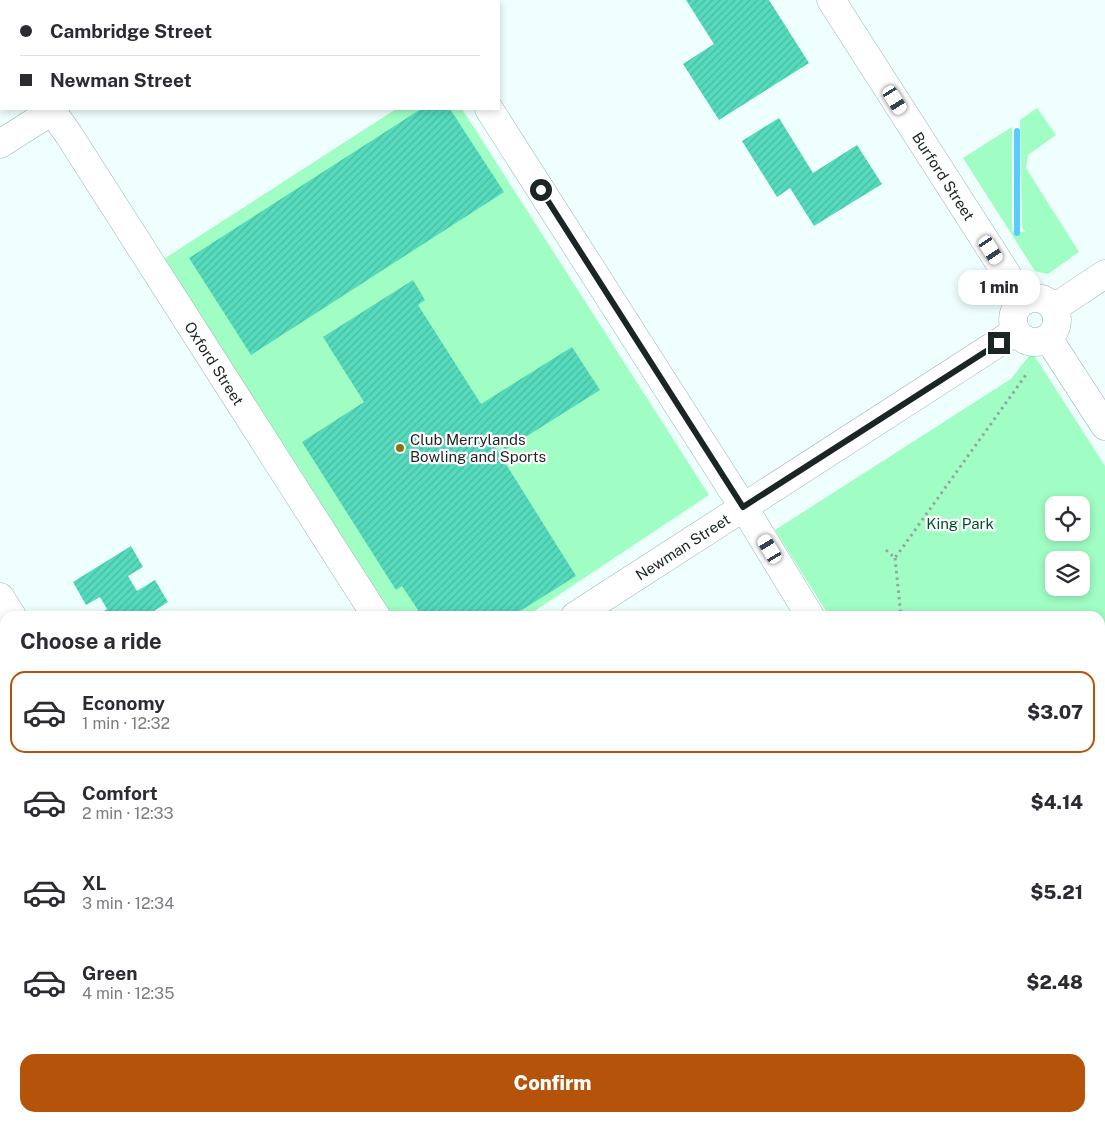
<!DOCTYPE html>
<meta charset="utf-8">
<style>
:root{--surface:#fff;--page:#f7f7f7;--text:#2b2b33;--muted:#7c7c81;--line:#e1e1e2;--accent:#b45309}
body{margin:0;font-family:"Public Sans",sans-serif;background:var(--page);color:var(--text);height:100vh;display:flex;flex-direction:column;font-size:19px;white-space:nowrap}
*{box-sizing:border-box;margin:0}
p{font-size:16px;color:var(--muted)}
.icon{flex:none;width:28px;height:28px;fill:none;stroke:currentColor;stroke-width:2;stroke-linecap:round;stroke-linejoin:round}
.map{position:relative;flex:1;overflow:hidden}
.side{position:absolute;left:0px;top:611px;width:1105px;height:511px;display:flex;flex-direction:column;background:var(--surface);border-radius:15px 15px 0 0;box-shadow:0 2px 8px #0003}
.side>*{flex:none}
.top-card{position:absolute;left:0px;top:0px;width:500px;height:110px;box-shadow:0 2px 8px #0003;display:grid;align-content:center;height:110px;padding:0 20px;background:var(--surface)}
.buttons{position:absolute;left:1045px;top:496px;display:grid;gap:10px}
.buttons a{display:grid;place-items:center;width:45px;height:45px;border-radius:10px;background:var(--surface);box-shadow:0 2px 8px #0003;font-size:25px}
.end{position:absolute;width:22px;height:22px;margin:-11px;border:6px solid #1b2525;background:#fff;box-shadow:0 0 0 2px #fff}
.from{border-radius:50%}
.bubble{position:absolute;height:35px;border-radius:15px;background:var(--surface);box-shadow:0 2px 8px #0003;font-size:16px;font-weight:800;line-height:35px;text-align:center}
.car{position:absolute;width:15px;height:30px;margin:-15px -8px;border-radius:6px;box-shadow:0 0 4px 1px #0007;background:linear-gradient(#fff 24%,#345 0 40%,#fff 0 76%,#345 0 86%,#fff 0)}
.top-card b{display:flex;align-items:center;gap:18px;height:48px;font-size:19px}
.top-card b+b{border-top:1px solid var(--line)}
.top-card i{width:12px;height:12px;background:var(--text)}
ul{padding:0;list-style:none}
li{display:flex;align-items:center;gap:15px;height:82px;margin:0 10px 8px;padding:0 10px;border:2px solid transparent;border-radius:15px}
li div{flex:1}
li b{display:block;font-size:19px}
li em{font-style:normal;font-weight:800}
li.on{border-color:var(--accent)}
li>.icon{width:45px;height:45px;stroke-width:1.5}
h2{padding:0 20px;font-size:22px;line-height:60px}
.primary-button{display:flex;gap:10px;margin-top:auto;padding:10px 20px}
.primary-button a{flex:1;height:58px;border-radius:15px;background:var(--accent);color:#fff;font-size:20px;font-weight:800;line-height:58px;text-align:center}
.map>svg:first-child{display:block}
.green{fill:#a0fdc4;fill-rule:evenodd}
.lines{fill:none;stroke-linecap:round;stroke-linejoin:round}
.stream{stroke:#5acbfe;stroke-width:6}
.building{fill:url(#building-hatch)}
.minor-casing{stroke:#9ab5b4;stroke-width:29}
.major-casing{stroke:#9ab5b4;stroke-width:29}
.path{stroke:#96a4a3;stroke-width:3;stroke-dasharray:2.5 4;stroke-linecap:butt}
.minor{stroke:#fff;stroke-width:28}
.major{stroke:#fff;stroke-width:28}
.route{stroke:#1b2525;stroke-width:6}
.poi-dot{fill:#827517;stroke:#fff;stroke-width:2}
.labels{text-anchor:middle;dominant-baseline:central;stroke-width:4.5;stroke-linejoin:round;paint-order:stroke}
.street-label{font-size:15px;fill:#1b2525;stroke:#fff}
.poi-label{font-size:15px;fill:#1b2525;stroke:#fff;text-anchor:start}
.park-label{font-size:15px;fill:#00512d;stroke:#fff}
</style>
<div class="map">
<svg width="1105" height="1122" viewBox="0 0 1105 1122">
<defs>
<pattern id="building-hatch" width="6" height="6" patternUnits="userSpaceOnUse" patternTransform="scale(1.25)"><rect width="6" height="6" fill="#55dabc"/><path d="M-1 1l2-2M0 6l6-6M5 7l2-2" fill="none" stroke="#49bba1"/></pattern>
</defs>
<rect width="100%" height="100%" fill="#eefffe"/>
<!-- green -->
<path class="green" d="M1037,108l19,27 -28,20 -2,13 53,84 -31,22 -13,-3 -72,-113 49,-31v104l13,1 -3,-5 -2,-107z
M396,109h66l247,386 -182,121h-138l-236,-350z
M1032,352l73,114v550l-5,-7v-393h-271l-54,-86 236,-151zM1054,505h27v27h-27zM1054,560h27v28h-27z"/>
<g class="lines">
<!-- stream -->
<path class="stream" d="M1017,131v102"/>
</g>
<!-- building -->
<path class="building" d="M686,0h83l40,63 -90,57 -36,-56 31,-20z
M421,109h29l54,83 -253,163 -62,-97z
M779,118l34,55 44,-28 25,39 -68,42 -24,-38 -13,9 -35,-56z
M413,280l12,20 -7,5 63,99 91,-57 28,43 -95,60 -5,-9 -6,4 82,131 -64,40h-58l-4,-5 -8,5h-20l-20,-30 -6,4 -94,-148 62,-40 -41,-65z
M131,546l12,21 -15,9 9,15 18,-11 13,22 -22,14h-51l12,-7 -7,-12 -14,8 -13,-23z
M1105,960v21l-5,-8v-10z"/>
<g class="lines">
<defs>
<g id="minor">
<path d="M4,0v1"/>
<path d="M419,0l1,1"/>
<path id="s1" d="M831,0l193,301"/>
<path d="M489,109l265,415 56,92"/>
<path id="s2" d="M52,111l17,24 307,481"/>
<circle cx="1035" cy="320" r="22"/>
<path d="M1054,308l51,-34"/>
<path d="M1048,338l57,88"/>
<path d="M0,597l12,19"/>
<path id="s3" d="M575,616l440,-284"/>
<path d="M0,770l5,-4"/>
<path d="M1100,1067l5,8"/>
<path d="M335,1118l3,4"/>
<path d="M696,1118l3,4"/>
<path d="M1089,1122l7,-4"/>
</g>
<path id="major" d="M223,1l2,-1
M0,144l55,-35"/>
</defs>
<!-- minor casing -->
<use href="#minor" class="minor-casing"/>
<!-- major casing -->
<use href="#major" class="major-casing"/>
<!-- path -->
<path class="path" d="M886,550l9,8 133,-186
M895,558l6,58"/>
<!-- minor -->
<use href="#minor" class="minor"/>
<!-- major -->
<use href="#major" class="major"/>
</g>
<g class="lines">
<!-- route -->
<path class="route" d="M541,190l202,317 256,-164"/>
</g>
<!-- markers -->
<circle class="poi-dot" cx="400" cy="448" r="5"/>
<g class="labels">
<!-- street labels -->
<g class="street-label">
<text stroke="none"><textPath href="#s1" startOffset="209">Burford Street</textPath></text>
<text stroke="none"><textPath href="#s2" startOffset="300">Oxford Street</textPath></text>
<text stroke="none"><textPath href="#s3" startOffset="128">Newman Street</textPath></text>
</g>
<!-- poi labels -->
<g class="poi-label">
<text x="410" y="439">Club Merrylands<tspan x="410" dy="17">Bowling and Sports</tspan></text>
</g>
<!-- park labels -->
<g class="park-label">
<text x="960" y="523">King Park</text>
</g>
</g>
</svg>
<div class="buttons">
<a><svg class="icon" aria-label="locate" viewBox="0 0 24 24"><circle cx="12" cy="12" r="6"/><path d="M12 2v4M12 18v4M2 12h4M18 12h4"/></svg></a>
<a><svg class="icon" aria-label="layers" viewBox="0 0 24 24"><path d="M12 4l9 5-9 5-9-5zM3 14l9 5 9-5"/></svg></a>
</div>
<i class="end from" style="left:541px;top:190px"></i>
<i class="end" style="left:999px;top:343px"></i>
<div class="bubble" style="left:958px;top:270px;width:82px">1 min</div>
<i class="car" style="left:895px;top:100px;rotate:148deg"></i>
<i class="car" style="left:991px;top:250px;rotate:147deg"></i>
<i class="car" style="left:770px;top:549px;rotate:329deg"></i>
<div class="top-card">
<b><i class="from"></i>Cambridge Street</b>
<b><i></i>Newman Street</b>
</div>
<section class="side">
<h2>Choose a ride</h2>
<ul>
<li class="on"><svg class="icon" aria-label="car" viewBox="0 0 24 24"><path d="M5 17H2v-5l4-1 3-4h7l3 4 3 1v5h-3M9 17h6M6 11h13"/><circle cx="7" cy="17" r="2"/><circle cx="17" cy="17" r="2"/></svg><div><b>Economy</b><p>1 min · 12:32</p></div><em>$3.07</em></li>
<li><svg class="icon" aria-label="car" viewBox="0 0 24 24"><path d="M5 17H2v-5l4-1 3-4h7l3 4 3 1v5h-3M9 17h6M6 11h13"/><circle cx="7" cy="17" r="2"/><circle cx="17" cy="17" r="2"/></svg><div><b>Comfort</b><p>2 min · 12:33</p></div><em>$4.14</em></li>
<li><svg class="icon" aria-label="car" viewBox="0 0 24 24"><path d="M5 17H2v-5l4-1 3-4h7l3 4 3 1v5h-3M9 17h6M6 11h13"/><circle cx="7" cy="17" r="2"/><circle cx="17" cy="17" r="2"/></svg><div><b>XL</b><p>3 min · 12:34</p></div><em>$5.21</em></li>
<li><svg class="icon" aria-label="car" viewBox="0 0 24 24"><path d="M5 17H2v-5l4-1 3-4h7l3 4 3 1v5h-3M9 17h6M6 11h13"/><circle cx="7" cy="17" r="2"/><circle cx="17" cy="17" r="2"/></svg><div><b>Green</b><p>4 min · 12:35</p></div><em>$2.48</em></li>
</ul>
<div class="primary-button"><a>Confirm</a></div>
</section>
</div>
